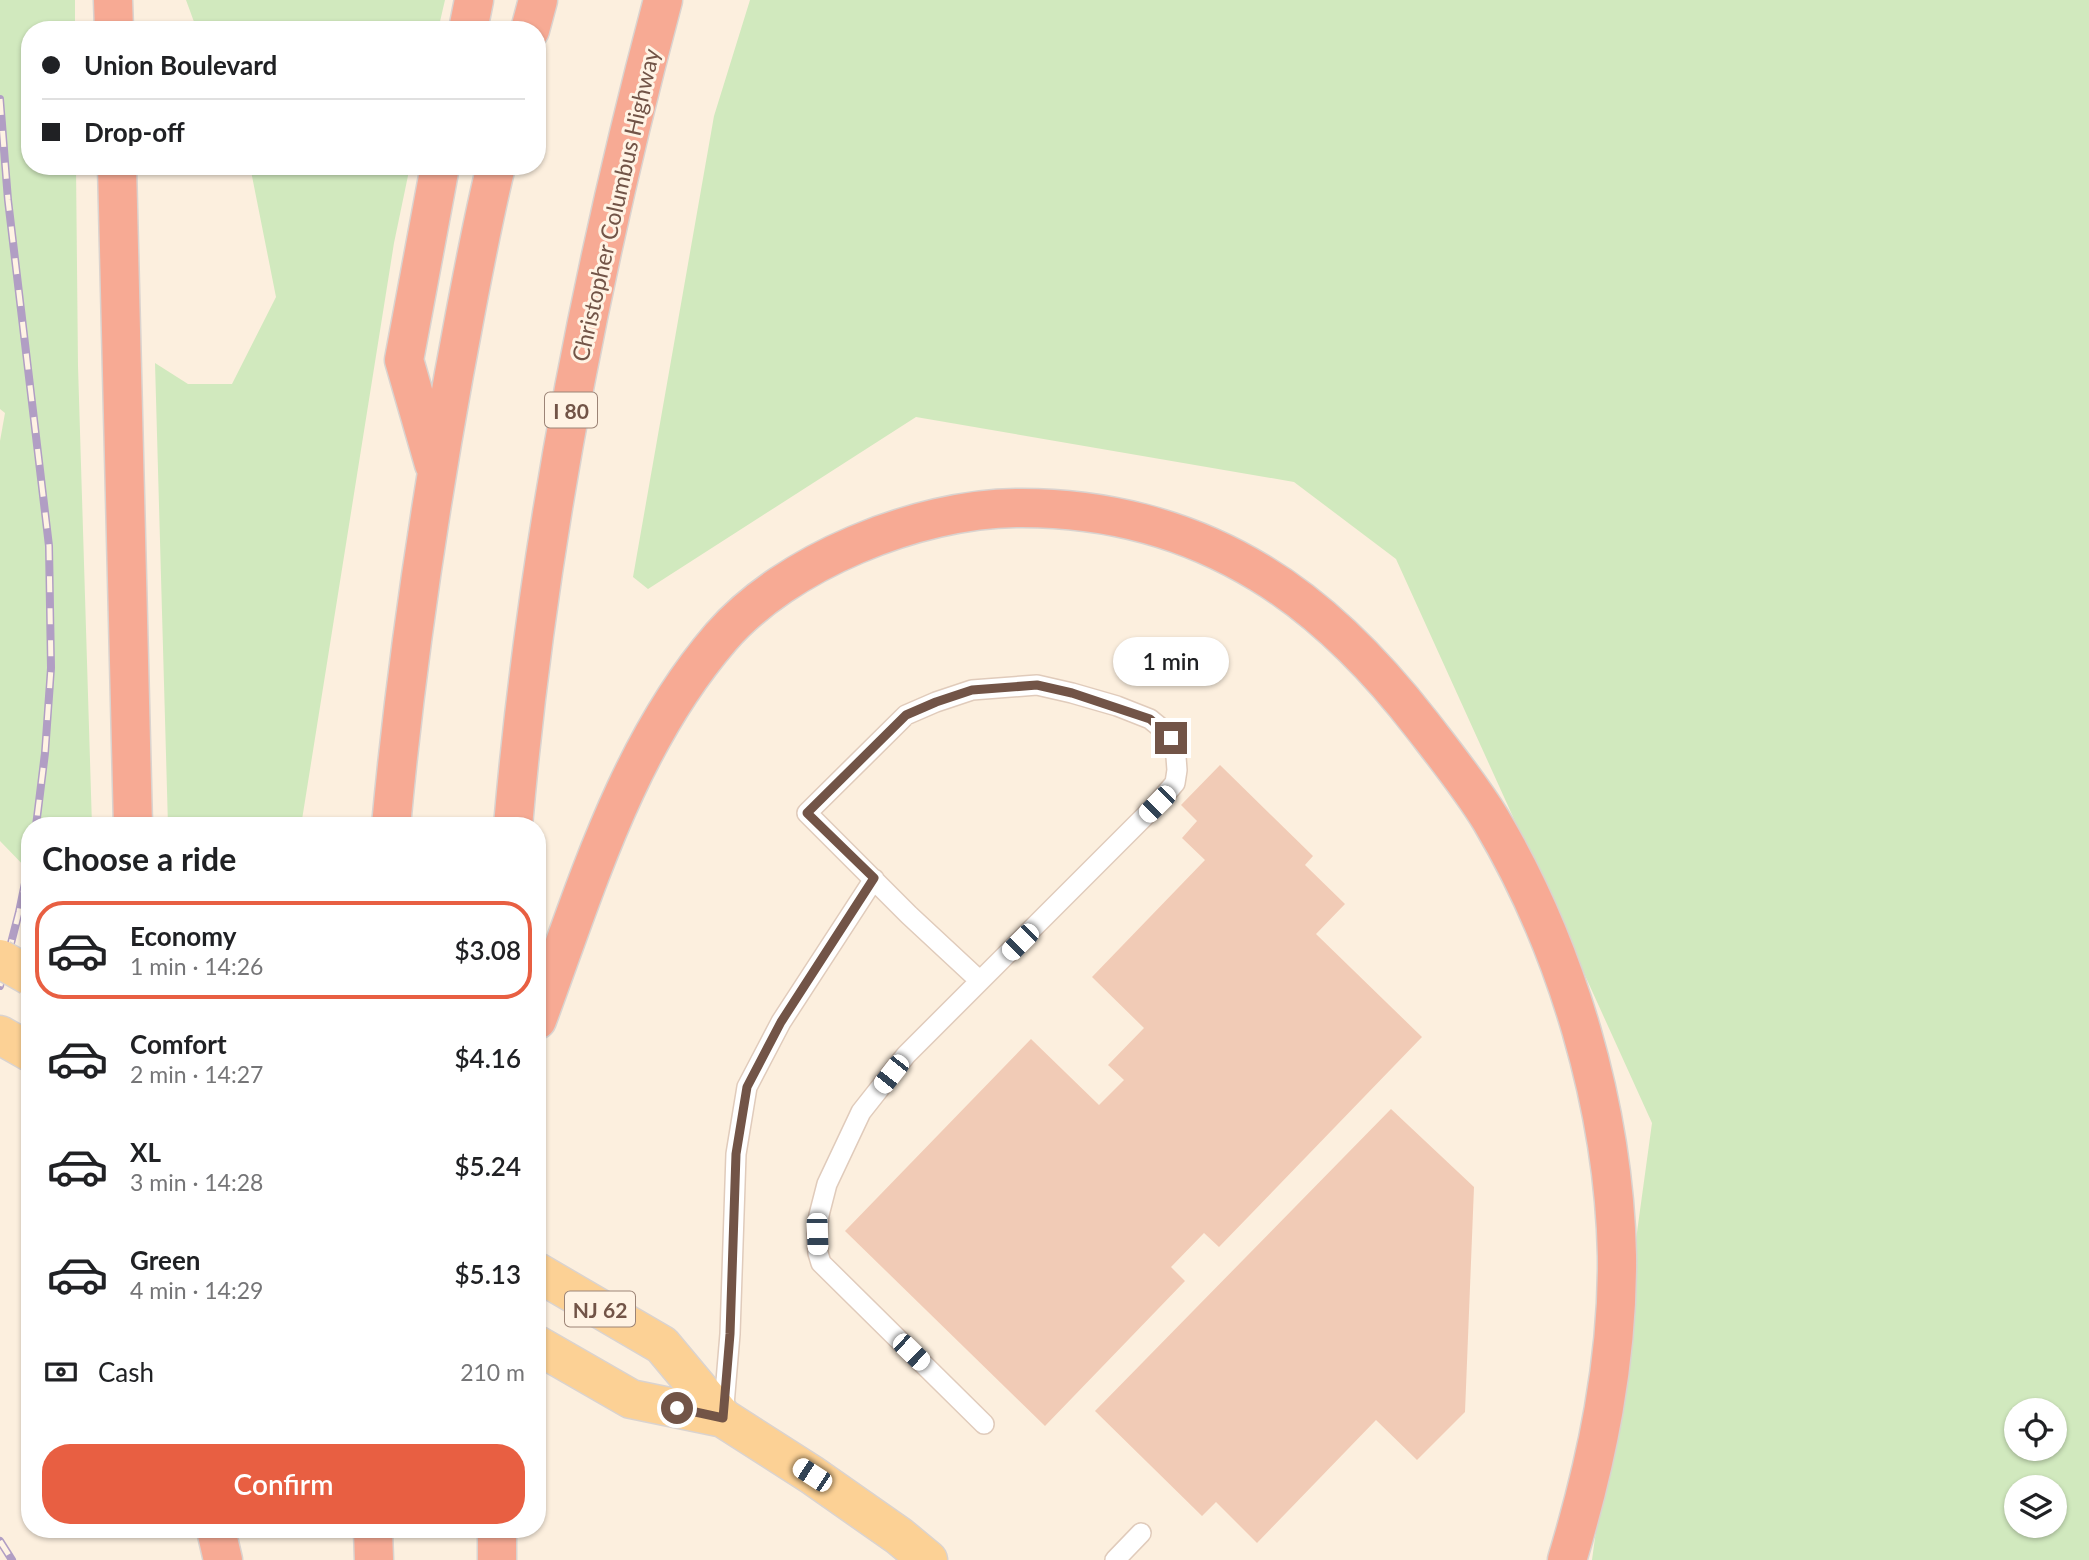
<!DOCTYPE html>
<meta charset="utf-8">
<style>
:root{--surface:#fff;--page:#f2f2f2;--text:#202124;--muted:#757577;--line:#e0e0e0;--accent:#e85f42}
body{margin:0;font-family:Lato,sans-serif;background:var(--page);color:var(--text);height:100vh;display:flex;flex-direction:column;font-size:26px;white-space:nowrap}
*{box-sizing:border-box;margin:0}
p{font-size:23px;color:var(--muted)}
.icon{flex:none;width:38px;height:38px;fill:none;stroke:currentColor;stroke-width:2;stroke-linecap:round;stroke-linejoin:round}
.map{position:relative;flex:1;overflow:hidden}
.details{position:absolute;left:21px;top:817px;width:525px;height:721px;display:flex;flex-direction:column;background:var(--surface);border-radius:28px;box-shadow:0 2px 5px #0004}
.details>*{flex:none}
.top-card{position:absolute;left:21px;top:21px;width:525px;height:154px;border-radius:28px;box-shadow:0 2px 5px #0004;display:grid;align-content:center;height:154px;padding:0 21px;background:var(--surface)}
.tools{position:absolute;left:2004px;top:1398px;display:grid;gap:14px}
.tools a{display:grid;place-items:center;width:63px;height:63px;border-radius:50%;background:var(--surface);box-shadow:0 2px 5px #0004;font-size:35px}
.end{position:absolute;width:32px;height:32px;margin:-16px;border:9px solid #725447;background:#fff;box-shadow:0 0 0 4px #fff}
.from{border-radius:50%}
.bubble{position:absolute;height:49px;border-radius:24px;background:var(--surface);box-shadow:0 2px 5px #0004;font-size:23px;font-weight:600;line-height:49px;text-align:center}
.car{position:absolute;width:21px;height:42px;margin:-21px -10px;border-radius:9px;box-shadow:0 0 5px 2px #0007;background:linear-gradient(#fff 24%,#345 0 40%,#fff 0 76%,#345 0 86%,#fff 0)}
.top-card b{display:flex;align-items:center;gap:24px;height:66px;font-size:26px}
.top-card b+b{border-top:2px solid var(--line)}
.top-card i{width:18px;height:18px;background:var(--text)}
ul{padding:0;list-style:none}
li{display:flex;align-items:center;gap:21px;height:98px;margin:0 14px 10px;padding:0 7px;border:4px solid transparent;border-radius:28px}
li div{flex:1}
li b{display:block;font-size:26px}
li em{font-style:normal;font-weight:600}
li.current{border-color:var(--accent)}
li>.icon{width:63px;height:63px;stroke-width:1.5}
h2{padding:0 21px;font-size:32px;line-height:84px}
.pay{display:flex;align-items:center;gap:18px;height:77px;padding:0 21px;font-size:26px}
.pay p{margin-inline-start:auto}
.button{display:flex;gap:14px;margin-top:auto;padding:14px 21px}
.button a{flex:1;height:80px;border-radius:28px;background:var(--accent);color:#fff;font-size:28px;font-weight:600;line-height:80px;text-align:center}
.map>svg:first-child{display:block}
.green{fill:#d1e9be;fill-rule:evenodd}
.building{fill:#f1cbb6}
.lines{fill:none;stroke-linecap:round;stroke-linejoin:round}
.service-casing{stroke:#e0cbbb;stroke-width:22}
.primary-casing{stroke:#dad3cf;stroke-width:41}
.motorway-casing{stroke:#dad3cf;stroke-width:41}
.service{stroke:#fff;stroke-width:19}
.primary{stroke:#fcd195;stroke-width:38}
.motorway{stroke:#f7aa94;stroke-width:38}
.rail-casing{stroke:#b19ec4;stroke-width:8}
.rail{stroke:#fff3e4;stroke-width:5;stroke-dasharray:16;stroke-linecap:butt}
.primary-bridge-casing{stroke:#dad3cf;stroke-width:41;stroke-linecap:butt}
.primary-bridge{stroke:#fcd195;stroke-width:38}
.route{stroke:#725447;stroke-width:9}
.labels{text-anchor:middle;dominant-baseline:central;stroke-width:6;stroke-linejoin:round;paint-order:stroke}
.shield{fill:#fff3e4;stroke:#9c8476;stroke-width:2}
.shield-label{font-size:21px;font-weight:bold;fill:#725447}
.street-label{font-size:23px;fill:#725447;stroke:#fff3e4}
</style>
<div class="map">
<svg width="2089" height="1560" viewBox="0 0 2089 1560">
<rect width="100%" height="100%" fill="#fcefde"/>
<!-- green -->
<path class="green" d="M0,0h75v30h-45v136h46l2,200 14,460h-62v46l-30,-31v-400l5,-28 -5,-4z
M186,0h259l-7,30h-241z
M750,0h1339v1560h-497l60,-437 -256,-564 -102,-77 -378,-65 -268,172 -15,-12 81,-461zM2016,1410h38v39h-38zM2016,1488h38v38h-38z
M250,166h160l-16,77 -93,583h-133l-13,-463 33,21h44l44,-87z"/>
<!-- building -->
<path class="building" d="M1220,765l93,91 -8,9 40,39 -29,30 106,103 -203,210 -15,-14 -33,34 14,14 -140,145 -200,-195 186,-192 68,66 25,-25 -16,-15 36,-37 -52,-51 113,-117 -23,-22 15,-17 -16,-16z
M1391,1109l83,78 -9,225 -48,48 -41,-40 -119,123 -41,-41 -14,14 -107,-105z"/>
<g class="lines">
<defs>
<path id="service" d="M980,981l177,-177 18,-21 2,-13 -1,-13 -5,-19 -10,-10 -11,-9 -33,-13 -45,-13 -35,-8 -65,5 -36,12 -30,13 -99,98 102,102 71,66 -74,74 -45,57 -34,72 -8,31 -2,19 1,19 3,10 163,161
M723,1417l7,-83 6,-180 11,-67 34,-65 93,-143
M1115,1560l26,-27"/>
<path id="primary" d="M0,1035l30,17
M537,1272l125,73 61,73 89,57 87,61 29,24
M537,1345l94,54 92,19"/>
<path id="motorway" d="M113,0l1,30
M468,30l6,-30
M530,30l8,-30
M117,166l16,660
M434,464l-30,-104 36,-194
M391,826c14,-152 36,-302 63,-452 13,-69 25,-139 42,-208
M513,826c24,-279 78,-556 150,-826
M537,1020c49,-132 90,-274 184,-383 65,-75 196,-128 295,-129 86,-1 170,20 244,65 63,38 117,94 162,152 24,31 49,62 69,95 76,128 123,288 126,436 1,104 -20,205 -50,304
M216,1530l7,30
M373,1530l1,30
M497,1530v30"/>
</defs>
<!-- service casing -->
<use href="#service" class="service-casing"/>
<!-- primary casing -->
<use href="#primary" class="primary-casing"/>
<!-- motorway casing -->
<use href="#motorway" class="motorway-casing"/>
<!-- service -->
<use href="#service" class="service"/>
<!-- primary -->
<use href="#primary" class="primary"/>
<!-- motorway -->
<use href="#motorway" class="motorway"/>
<defs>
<path id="rail" d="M0,99l8,101 41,346 2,122 -6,85 -9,73
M0,986l19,-74 11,-53
M0,1541l12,19"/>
</defs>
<!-- rail casing -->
<use href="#rail" class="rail-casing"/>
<!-- rail -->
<use href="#rail" class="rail"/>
<defs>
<path id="primary-bridge" d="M0,959l30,17"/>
</defs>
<!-- primary-bridge casing -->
<use href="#primary-bridge" class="primary-bridge-casing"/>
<!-- primary-bridge -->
<use href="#primary-bridge" class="primary-bridge"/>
</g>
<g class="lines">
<!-- route -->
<path class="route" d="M677,1408l46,10 7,-84 6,-180 11,-67 34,-65 93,-144 -67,-65 99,-98 30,-13 36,-12 65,-5 35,8 78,26 21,19"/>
</g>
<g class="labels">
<!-- shield labels -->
<g class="shield">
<rect x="545" y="392.5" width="52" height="35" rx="5"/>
<rect x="565" y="1291.5" width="70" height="35" rx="5"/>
</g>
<g class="shield-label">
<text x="571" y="410">I 80</text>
<text x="600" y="1309">NJ 62</text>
</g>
<!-- street labels -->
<g class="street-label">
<text transform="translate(615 205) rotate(-77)">Christopher Columbus Highway</text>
</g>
</g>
</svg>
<div class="tools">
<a><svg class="icon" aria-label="locate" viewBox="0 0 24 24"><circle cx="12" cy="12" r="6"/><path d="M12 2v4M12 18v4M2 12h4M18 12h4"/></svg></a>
<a><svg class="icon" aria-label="layers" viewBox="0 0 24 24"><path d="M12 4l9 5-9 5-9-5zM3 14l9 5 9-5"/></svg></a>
</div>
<i class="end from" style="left:677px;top:1408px"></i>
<i class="end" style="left:1171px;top:738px"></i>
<div class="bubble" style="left:1113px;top:637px;width:116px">1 min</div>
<i class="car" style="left:1157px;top:804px;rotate:225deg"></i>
<i class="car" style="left:1020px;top:942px;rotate:225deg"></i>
<i class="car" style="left:891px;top:1074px;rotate:218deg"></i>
<i class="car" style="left:817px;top:1234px;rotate:178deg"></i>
<i class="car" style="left:911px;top:1352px;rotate:134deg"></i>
<i class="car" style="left:812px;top:1475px;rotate:303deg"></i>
<div class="top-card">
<b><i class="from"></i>Union Boulevard</b>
<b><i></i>Drop-off</b>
</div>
<section class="details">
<h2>Choose a ride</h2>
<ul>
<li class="current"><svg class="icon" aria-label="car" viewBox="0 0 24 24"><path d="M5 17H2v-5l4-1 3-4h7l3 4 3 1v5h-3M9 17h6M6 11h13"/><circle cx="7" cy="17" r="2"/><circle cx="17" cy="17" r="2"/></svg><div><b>Economy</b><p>1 min · 14:26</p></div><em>$3.08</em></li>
<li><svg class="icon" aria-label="car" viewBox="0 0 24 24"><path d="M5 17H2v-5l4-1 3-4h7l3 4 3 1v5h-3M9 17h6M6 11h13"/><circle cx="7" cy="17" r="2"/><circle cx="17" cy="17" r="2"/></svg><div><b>Comfort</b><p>2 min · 14:27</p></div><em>$4.16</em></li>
<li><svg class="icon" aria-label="car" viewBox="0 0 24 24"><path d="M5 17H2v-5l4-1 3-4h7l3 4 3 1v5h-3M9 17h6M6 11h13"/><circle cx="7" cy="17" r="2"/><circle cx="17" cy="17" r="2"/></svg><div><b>XL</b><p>3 min · 14:28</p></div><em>$5.24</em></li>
<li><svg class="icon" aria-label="car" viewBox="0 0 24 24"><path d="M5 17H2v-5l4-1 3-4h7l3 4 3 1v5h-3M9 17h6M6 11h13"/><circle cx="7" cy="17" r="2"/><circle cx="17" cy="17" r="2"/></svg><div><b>Green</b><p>4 min · 14:29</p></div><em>$5.13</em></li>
</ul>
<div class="pay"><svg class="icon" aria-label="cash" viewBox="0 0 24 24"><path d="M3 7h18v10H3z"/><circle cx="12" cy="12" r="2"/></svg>Cash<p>210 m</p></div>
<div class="button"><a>Confirm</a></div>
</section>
</div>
